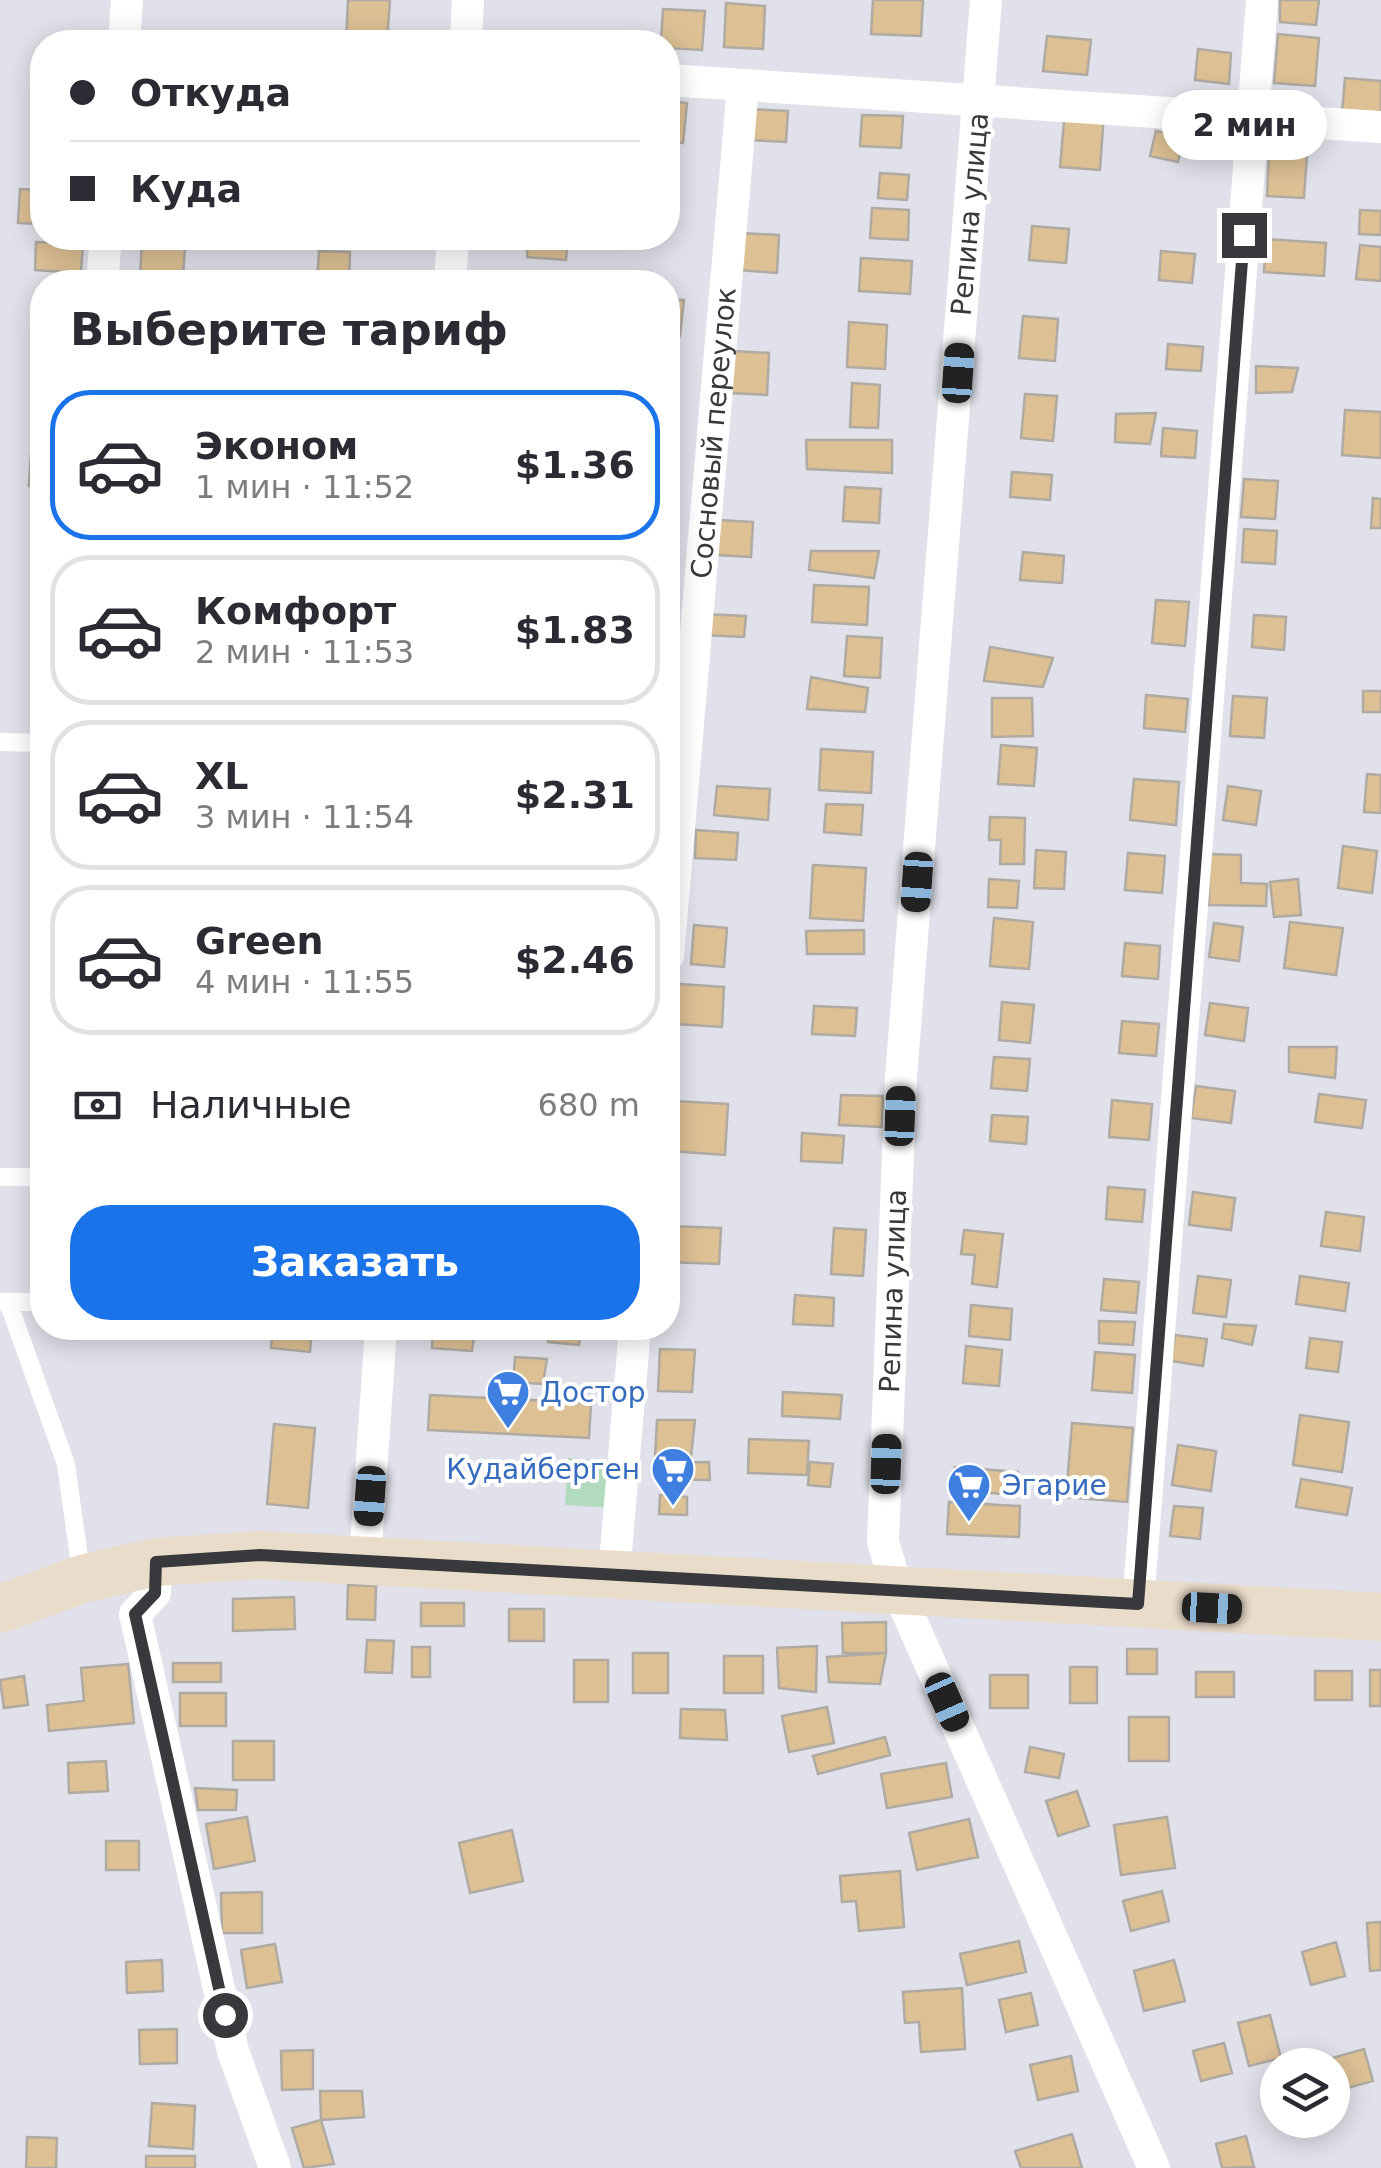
<!DOCTYPE html>
<html lang="ru">
<meta charset="utf-8">
<style>
:root{--surface:#fff;--page:#f7f7f7;--text:#2b2b33;--muted:#7c7c81;--line:#e1e1e2;--accent:#1a73e8}
body{margin:0;font-family:"DejaVu Sans",sans-serif;background:var(--page);color:var(--text);height:100vh;display:flex;flex-direction:column;font-size:38px;white-space:nowrap}
*{box-sizing:border-box;margin:0}
p{font-size:32px;color:var(--muted)}
.icon{flex:none;width:55px;height:55px;fill:none;stroke:currentColor;stroke-width:2;stroke-linecap:round;stroke-linejoin:round}
.map{position:relative;flex:1;overflow:hidden}
.drawer{position:absolute;left:30px;top:270px;width:650px;height:1070px;display:flex;flex-direction:column;background:var(--surface);border-radius:40px;box-shadow:0 5px 25px #0003}
.drawer>*{flex:none}
.hud{position:absolute;left:30px;top:30px;width:650px;height:220px;border-radius:40px;box-shadow:0 5px 25px #0003;display:grid;align-content:center;height:220px;padding:0 40px;background:var(--surface)}
.fabs{position:absolute;left:1260px;top:2048px;display:grid;gap:20px}
.fabs a{display:grid;place-items:center;width:90px;height:90px;border-radius:50%;background:var(--surface);box-shadow:0 5px 25px #0003;font-size:50px}
.end{position:absolute;width:45px;height:45px;margin:-22px;border:12px solid #38393c;background:#fff;box-shadow:0 0 0 5px #fff}
.from{border-radius:50%}
.bubble{position:absolute;height:70px;border-radius:35px;background:var(--surface);box-shadow:0 5px 25px #0003;font-size:32px;font-weight:600;line-height:70px;text-align:center}
.car{position:absolute;width:30px;height:60px;margin:-30px -15px;border-radius:12px;box-shadow:0 0 8px 2px #0007;background:linear-gradient(#222 24%,#8ab4d8 0 40%,#222 0 76%,#8ab4d8 0 86%,#222 0)}
.hud b{display:flex;align-items:center;gap:35px;height:95px;font-size:38px}
.hud b+b{border-top:2px solid var(--line)}
.hud i{width:25px;height:25px;background:var(--text)}
ul{padding:0;list-style:none}
li{display:flex;align-items:center;gap:30px;height:150px;margin:0 20px 15px;padding:0 20px;border:5px solid var(--line);border-radius:40px}
li div{flex:1}
li b{display:block;font-size:38px}
li em{font-style:normal;font-weight:600}
li.selected{border-color:var(--accent)}
li>.icon{width:90px;height:90px;stroke-width:1.5}
h2{padding:0 40px;font-size:45px;line-height:120px}
.pay{display:flex;align-items:center;gap:25px;height:110px;padding:0 40px;font-size:38px}
.pay p{margin-inline-start:auto}
.primary-button{display:flex;gap:20px;margin-top:auto;padding:20px 40px}
.primary-button a{flex:1;height:115px;border-radius:40px;background:var(--accent);color:#fff;font-size:40px;font-weight:600;line-height:115px;text-align:center}
.map>svg:first-child{display:block}
.green{fill:#b1dabf}
.building{fill:#ddc094;stroke:#afaaa2;stroke-width:2.5}
.lines{fill:none;stroke-linecap:round;stroke-linejoin:round}
.lane{stroke:#fff;stroke-width:18}
.street{stroke:#fff;stroke-width:32}
.secondary{stroke:#eadcca;stroke-width:48}
.route{stroke:#38393c;stroke-width:12}
.labels{text-anchor:middle;dominant-baseline:central;stroke-width:8;stroke-linejoin:round;paint-order:stroke}
.street-label{font-size:28px;fill:#38393c;stroke:#fff}
.shop-label{font-size:28px;fill:#366cbe;stroke:#fff;text-anchor:start}
</style>
<div class="map">
<svg width="1381" height="2168" viewBox="0 0 1381 2168">
<rect width="100%" height="100%" fill="#e0e1ea"/>
<!-- green -->
<path class="green" d="M568,1458l50,4 -3,46 -50,-3z"/>
<!-- building -->
<path class="building" d="M348,0h42l-3,42 -41,-2z
M873,0h50l-2,36 -50,-2z
M1280,0h39l-3,25 -36,-3z
M726,3l39,3 -2,43 -39,-2z
M663,9l42,2 -3,39 -34,-2v-6h-7z
M1278,34l41,4 -4,48 -41,-3z
M1047,36l44,4 -4,35 -44,-4z
M1198,49l33,4 -2,31 -34,-4z
M1345,78l36,3v34l-39,-3z
M668,101l19,2 -4,40 -15,-2z
M750,109l38,2 -2,31 -38,-2z
M1065,110l39,3 -4,57 -40,-3z
M862,115l41,1 -2,32 -41,-2z
M1156,131l28,6 -6,25 -28,-6z
M1269,153l38,2 -3,43 -37,-2z
M880,173l29,2 -2,25 -29,-2z
M20,189l22,1v34l-24,-1z
M872,208l37,2 -1,30 -38,-2z
M1360,210l21,1v24l-22,-1z
M1032,226l37,3 -3,34 -37,-3z
M741,233l38,2 -2,38 -38,-3z
M528,238h40l-2,22 -39,-3z
M1266,239l60,4 -2,33 -60,-4z
M36,242l47,2 -2,29 -46,-3z
M142,243l43,3 -2,30 -43,-2z
M1360,245l21,2v34l-25,-2z
M319,251l31,1 -1,30 -32,-2z
M1161,251l34,3 -3,29 -33,-3z
M861,258l51,3 -2,33 -51,-3z
M668,299l16,1 -4,36 -12,-1z
M1023,316l35,3 -3,42 -36,-3z
M849,322l38,3 -2,44 -38,-2z
M1168,344l35,3 -2,24 -35,-2z
M732,351l37,2 -2,42 -37,-2z
M1256,366l42,2 -6,24 -36,1z
M852,383l28,2 -2,43 -28,-1z
M1025,394l32,2 -4,45 -32,-3z
M1345,410l36,2v46l-39,-3z
M1156,413l-6,31 -35,-2 1,-28z
M1163,428l34,3 -2,27 -34,-2z
M32,437l10,1v48h-13z
M806,440h86v33l-85,-4z
M1012,472l40,3 -2,25 -40,-3z
M1244,479l34,2 -3,38 -34,-2z
M845,487l36,2 -2,34 -36,-2z
M1373,498l8,1v29h-10z
M717,520l36,2 -2,35 -36,-2z
M1244,529l33,2 -2,33 -33,-2z
M811,551h68l-5,27 -65,-8z
M1023,552l41,4 -2,27 -42,-3z
M814,585l55,2 -2,38 -55,-3z
M1156,600l33,2 -4,44 -33,-3z
M704,614l42,2 -2,21 -41,-2z
M1254,615l32,2 -2,33 -32,-3z
M847,636l35,2 -2,40 -36,-2z
M990,647l63,11 -10,29 -59,-6z
M811,677l57,11 -3,24 -58,-3z
M1363,691h18v21h-18z
M1146,695l42,4 -3,33 -41,-4z
M1233,696l34,2 -3,40 -34,-2z
M992,698h40l1,38 -41,1z
M1001,745l36,3 -3,38 -36,-2z
M821,749l52,3 -2,41 -52,-3z
M1367,774l14,1v38l-17,-1z
M1134,779l45,3 -3,43 -46,-5z
M717,786l53,3 -2,31 -54,-5z
M1228,786l33,5 -5,34 -33,-5z
M826,804l37,1 -2,30 -37,-3z
M990,817l35,1 -1,46h-24l1,-24h-12z
M696,830l42,3 -2,27 -41,-2z
M1343,846l34,5 -5,42 -34,-5z
M1036,850l30,2 -2,37 -30,-1z
M1128,853l37,3 -3,37 -37,-3z
M1209,854l32,1v28l26,1 -1,22 -57,-1z
M813,865l53,3 -3,53 -53,-3z
M989,879l30,2 -2,27 -29,-1z
M1298,879l3,36 -27,2 -4,-35z
M994,918l39,4 -4,47 -39,-3z
M1290,922l53,6 -7,47 -52,-7z
M1214,923l29,4 -4,34 -30,-4z
M694,925l33,3 -3,39 -33,-3z
M864,930v24h-57l-1,-23z
M1125,943l35,3 -2,33 -36,-3z
M679,984l45,3 -2,40 -45,-3z
M1002,1002l32,3 -4,38 -31,-3z
M1210,1003l38,5 -4,33 -39,-6z
M814,1006l43,2 -2,28 -43,-2z
M1122,1021l37,3 -3,32 -37,-3z
M1289,1047h48l-2,31 -46,-6z
M994,1057l36,2 -3,32 -36,-3z
M1196,1086l39,5 -4,32 -40,-5z
M1319,1094l47,6 -4,28 -47,-6z
M841,1095l42,1 -1,31 -43,-2z
M1112,1100l40,4 -3,36 -40,-3z
M674,1101l54,3 -3,51 -54,-4z
M992,1115l36,2 -2,27 -36,-3z
M802,1133l42,3 -2,27 -41,-2z
M1108,1187l37,3 -3,32 -36,-3z
M1193,1192l42,6 -4,32 -42,-5z
M1326,1212l38,5 -4,34 -39,-5z
M35,1221h7v74h-8z
M668,1226l53,2 -2,36 -51,-2z
M834,1228l32,2 -3,46 -32,-2z
M964,1230l39,4 -6,53 -25,-3 3,-29 -14,-1z
M1198,1276l33,4 -5,37 -33,-4z
M1300,1276l49,7 -4,28 -49,-7z
M1104,1279l35,3 -3,31 -35,-3z
M795,1295l39,3 -1,28 -40,-2z
M971,1305l41,4 -2,31 -41,-4z
M1099,1321l36,1 -2,23 -34,-2z
M1224,1324l32,2 -4,19 -30,-7z
M273,1328h39l-2,24 -39,-4z
M433,1328h42l-3,23 -40,-3z
M549,1328h32l-2,17 -31,-3z
M1175,1335l32,4 -4,27 -32,-5z
M1310,1338l32,4 -4,30 -32,-4z
M966,1346l36,4 -3,36 -36,-3z
M660,1349l35,1 -3,42 -34,-1z
M1095,1352l40,3 -3,38 -40,-3z
M515,1357l32,2 -4,25 -30,-2z
M783,1392l59,3 -2,24 -58,-3z
M430,1395l161,8 -2,35 -161,-8z
M1300,1415l49,7 -7,50 -49,-7z
M657,1420h38l-4,36h-36z
M1072,1423l61,5 -6,74 -61,-5z
M274,1424l41,4 -7,80 -41,-4z
M749,1439l60,2 -2,34 -59,-2z
M1178,1445l38,6 -5,40 -39,-6z
M709,1462l1,18 -54,-1 1,-16z
M810,1462l23,2 -3,23 -22,-2z
M955,1467l63,5 -2,23 -63,-5z
M1301,1479l51,9 -5,27 -51,-8z
M660,1495l27,2v18l-28,-1z
M949,1502l71,4 -1,31 -72,-3z
M1174,1506l29,2 -3,31 -30,-3z
M348,1585l28,1 -1,34 -28,-1z
M294,1597l1,32 -62,2v-32z
M421,1603h43v23h-43z
M509,1609h35v32h-35z
M886,1622v31h-43l-1,-30z
M367,1640l27,1 -2,32 -27,-1z
M817,1646l-1,46 -37,-4 -2,-40z
M412,1647h18v30h-18z
M1127,1649h30v25h-30z
M633,1653h35v40h-35z
M886,1653l-6,31 -51,-2 -2,-25z
M724,1656h39v37h-39z
M574,1660h34v42h-34z
M173,1663h48v19h-48z
M128,1664l6,59 -85,8 -2,-26 37,-4 -3,-33z
M1070,1667h27v36h-27z
M1370,1670h11v36h-11z
M1315,1671h37v29h-37z
M1196,1672h38v25h-38z
M990,1675h38v33h-38z
M24,1676l4,29 -24,3 -4,-28z
M180,1693h46v33h-46z
M827,1707l7,36 -45,9 -7,-36z
M681,1709l44,1 2,30 -47,-2z
M1129,1717h40v44h-40z
M885,1737l5,18 -72,19 -5,-18z
M233,1741h41v39h-41z
M1030,1747l34,7 -5,24 -34,-6z
M106,1761l2,30 -39,2 -1,-30z
M946,1763l6,34 -65,11 -6,-34z
M195,1788l42,2 -1,20h-38z
M1077,1791l12,35 -31,10 -12,-35z
M247,1817l8,44 -41,8 -8,-45z
M1167,1817l8,51 -54,7 -7,-50z
M969,1819l9,38 -61,13 -8,-37z
M512,1830l11,51 -53,12 -11,-50z
M106,1841h33v29h-33z
M900,1871l4,56 -45,4 -3,-30 -14,1 -2,-26z
M1162,1891l7,30 -38,10 -8,-30z
M262,1892v41h-40l-1,-40z
M1381,1922v48l-11,1 -3,-48z
M1019,1941l7,31 -59,13 -7,-31z
M1336,1942l9,34 -34,9 -9,-33z
M275,1944l7,38 -35,6 -6,-38z
M162,1960l1,31 -36,2 -1,-31z
M1174,1960l11,41 -41,10 -10,-40z
M962,1988l3,61 -44,3 -2,-30 -14,1 -2,-31z
M1031,1993l7,32 -32,7 -7,-32z
M1270,2015l11,43 -32,8 -11,-43z
M177,2029v34l-37,1 -1,-34z
M1224,2043l8,30 -31,8 -8,-30z
M1364,2049l9,32 -32,9 -9,-32z
M313,2050v39l-31,1 -1,-39z
M1071,2056l7,35 -40,9 -8,-35z
M320,2091h42l2,26 -43,3z
M152,2103l43,3 -2,43 -44,-3z
M321,2120l13,44 -30,4 -12,-40z
M1072,2134l10,34h-61l-6,-17z
M1246,2136l8,31 -32,1 -6,-24z
M27,2137l30,1 -1,30h-30z
M146,2156h49v12h-49z"/>
<g class="lines">
<!-- lane -->
<path class="lane" d="M0,742l42,1
M0,1177h42
M0,1302h42
M8,1302l58,162 16,115"/>
<!-- street -->
<g class="street">
<path d="M986,0l-85,1077 -18,465 14,47 257,579"/>
<path d="M124,42l3,-42"/>
<path d="M466,42l2,-42"/>
<path d="M668,80l713,47"/>
<path d="M102,282l4,-44"/>
<path d="M450,282l3,-44"/>
<path id="s1" d="M668,956l75,-870"/>
<path d="M365,1561l16,-233"/>
<path d="M156,1562l-1,31 -20,21 98,437 42,117"/>
<path d="M614,1574l21,-246"/>
<path d="M1138,1604l124,-1604"/>
</g>
<!-- secondary -->
<path class="secondary" d="M0,1609l82,-30 74,-17 104,-7 1121,62"/>
</g>
<g class="lines">
<!-- route -->
<path class="route" d="M225,2015l-90,-401 20,-21 1,-31 104,-7 878,49 106,-1369"/>
</g>
<!-- icons -->
<defs>
<symbol id="supermarket-pin" viewBox="-11 -11 22 30"><path d="M0 17L-7.5 6A9.5 9.5 0 1 1 7.5 6Z" fill="#3f7fe0" stroke="#fff"/><path d="M-6-5.5h2.5l.6 2H6L4.5 2H-2.5L-4.4-4H-6ZM-1.5 3.2a1.3 1.3 0 1 0 .1 0ZM3 3.2a1.3 1.3 0 1 0 .1 0Z" fill="#fff"/></symbol>
</defs>
<g fill-rule="evenodd">
<use href="#supermarket-pin" x="483" y="1367" width="50" height="68"/>
<use href="#supermarket-pin" x="648" y="1444" width="50" height="68"/>
<use href="#supermarket-pin" x="944" y="1460" width="50" height="68"/>
</g>
<g class="labels">
<!-- street labels -->
<g class="street-label">
<text transform="translate(970 214) rotate(-85)">Репина улица</text>
<text stroke="none"><textPath href="#s1" startOffset="525">Сосновый переулок</textPath></text>
<text transform="translate(893 1291) rotate(-88)">Репина улица</text>
</g>
<!-- shop labels -->
<g class="shop-label">
<text x="540" y="1392">Достор</text>
<text x="640" y="1469" text-anchor="end">Кудайберген</text>
<text x="1002" y="1485">Эгарие</text>
</g>
</g>
</svg>
<div class="fabs">
<a><svg class="icon" aria-label="layers" viewBox="0 0 24 24"><path d="M12 4l9 5-9 5-9-5zM3 14l9 5 9-5"/></svg></a>
</div>
<i class="end from" style="left:225px;top:2015px"></i>
<i class="end" style="left:1244px;top:235px"></i>
<div class="bubble" style="left:1162px;top:90px;width:165px">2 мин</div>
<i class="car" style="left:958px;top:373px;rotate:4deg"></i>
<i class="car" style="left:917px;top:882px;rotate:184deg"></i>
<i class="car" style="left:900px;top:1116px;rotate:2deg"></i>
<i class="car" style="left:886px;top:1464px;rotate:2deg"></i>
<i class="car" style="left:370px;top:1496px;rotate:184deg"></i>
<i class="car" style="left:1212px;top:1608px;rotate:93deg"></i>
<i class="car" style="left:947px;top:1702px;rotate:156deg"></i>
<div class="hud">
<b><i class="from"></i>Откуда</b>
<b><i></i>Куда</b>
</div>
<section class="drawer">
<h2>Выберите тариф</h2>
<ul>
<li class="selected"><svg class="icon" aria-label="car" viewBox="0 0 24 24"><path d="M5 17H2v-5l4-1 3-4h7l3 4 3 1v5h-3M9 17h6M6 11h13"/><circle cx="7" cy="17" r="2"/><circle cx="17" cy="17" r="2"/></svg><div><b>Эконом</b><p>1 мин · 11:52</p></div><em>$1.36</em></li>
<li><svg class="icon" aria-label="car" viewBox="0 0 24 24"><path d="M5 17H2v-5l4-1 3-4h7l3 4 3 1v5h-3M9 17h6M6 11h13"/><circle cx="7" cy="17" r="2"/><circle cx="17" cy="17" r="2"/></svg><div><b>Комфорт</b><p>2 мин · 11:53</p></div><em>$1.83</em></li>
<li><svg class="icon" aria-label="car" viewBox="0 0 24 24"><path d="M5 17H2v-5l4-1 3-4h7l3 4 3 1v5h-3M9 17h6M6 11h13"/><circle cx="7" cy="17" r="2"/><circle cx="17" cy="17" r="2"/></svg><div><b>XL</b><p>3 мин · 11:54</p></div><em>$2.31</em></li>
<li><svg class="icon" aria-label="car" viewBox="0 0 24 24"><path d="M5 17H2v-5l4-1 3-4h7l3 4 3 1v5h-3M9 17h6M6 11h13"/><circle cx="7" cy="17" r="2"/><circle cx="17" cy="17" r="2"/></svg><div><b>Green</b><p>4 мин · 11:55</p></div><em>$2.46</em></li>
</ul>
<div class="pay"><svg class="icon" aria-label="cash" viewBox="0 0 24 24"><path d="M3 7h18v10H3z"/><circle cx="12" cy="12" r="2"/></svg>Наличные<p>680 m</p></div>
<div class="primary-button"><a>Заказать</a></div>
</section>
</div>
